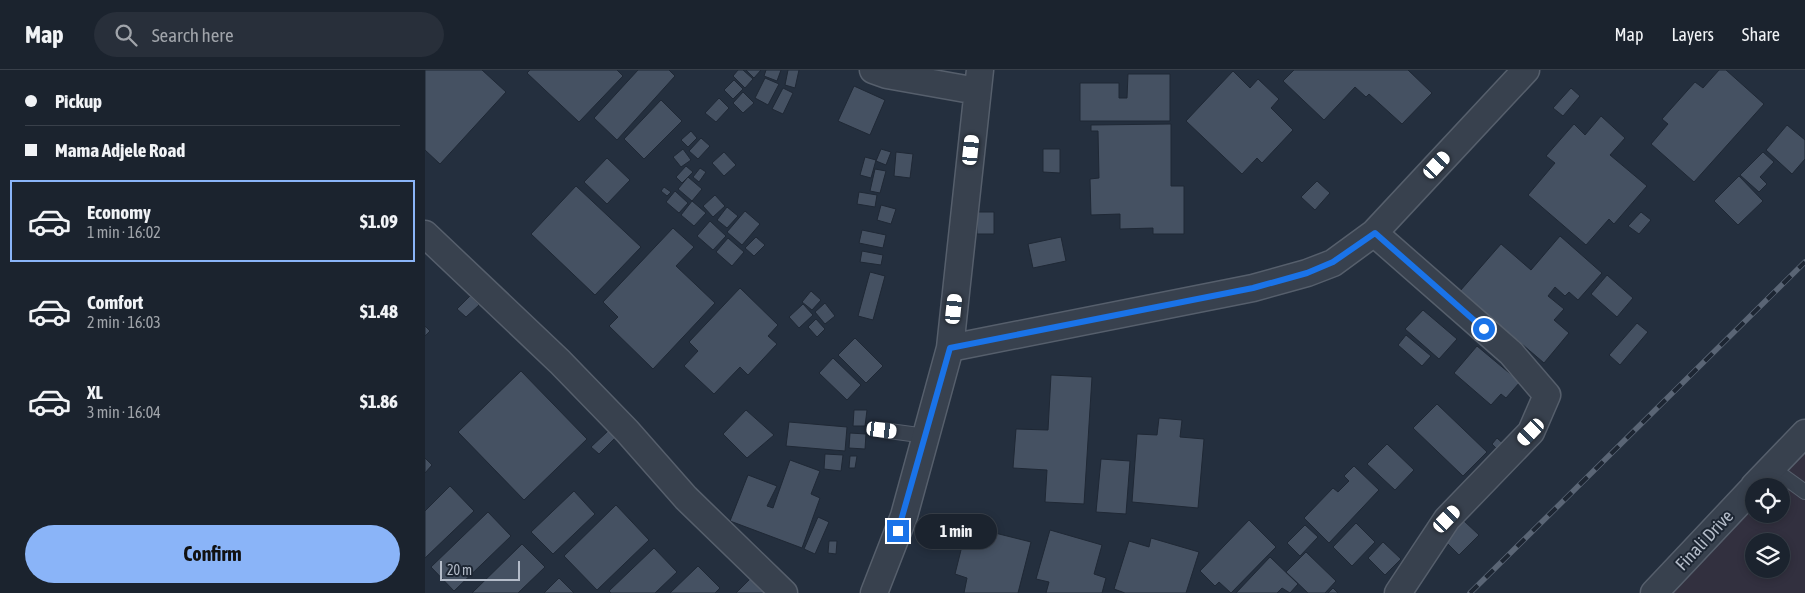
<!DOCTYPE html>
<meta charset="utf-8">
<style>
:root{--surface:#1b232e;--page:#282f3a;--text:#f1f3f6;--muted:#a0a4aa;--line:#39404a;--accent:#8ab4f8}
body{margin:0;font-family:"Asap Condensed",sans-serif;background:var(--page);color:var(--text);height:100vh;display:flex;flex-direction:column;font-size:19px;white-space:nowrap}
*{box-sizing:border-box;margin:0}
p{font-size:16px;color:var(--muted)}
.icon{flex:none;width:28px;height:28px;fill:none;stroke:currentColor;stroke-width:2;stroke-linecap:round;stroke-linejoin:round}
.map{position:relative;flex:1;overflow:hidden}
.details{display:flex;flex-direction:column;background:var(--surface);width:425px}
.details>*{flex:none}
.top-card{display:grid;align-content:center;height:110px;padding:0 25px;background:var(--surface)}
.buttons{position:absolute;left:1320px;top:408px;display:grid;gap:10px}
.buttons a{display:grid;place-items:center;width:45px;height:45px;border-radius:50%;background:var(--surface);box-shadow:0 2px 8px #0003,0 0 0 1px var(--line);font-size:25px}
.scale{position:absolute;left:15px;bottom:12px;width:80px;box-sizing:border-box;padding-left:5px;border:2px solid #b4bcc9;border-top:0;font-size:14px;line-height:18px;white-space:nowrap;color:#b4bcc9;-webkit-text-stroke:4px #1d2633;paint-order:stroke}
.end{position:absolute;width:22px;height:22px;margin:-11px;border:6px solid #1a73e8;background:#fff;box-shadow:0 0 0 2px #fff}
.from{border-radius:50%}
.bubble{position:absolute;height:35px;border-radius:18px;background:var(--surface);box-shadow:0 2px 8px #0003,0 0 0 1px var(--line);font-size:16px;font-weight:700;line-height:35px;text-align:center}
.car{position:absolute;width:15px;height:30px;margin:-15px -8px;border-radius:6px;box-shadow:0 0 4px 1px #0007;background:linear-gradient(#fff 24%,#345 0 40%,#fff 0 76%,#345 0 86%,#fff 0)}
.top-card b{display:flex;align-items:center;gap:18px;height:48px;font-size:19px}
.top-card b+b{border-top:1px solid var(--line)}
.top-card i{width:12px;height:12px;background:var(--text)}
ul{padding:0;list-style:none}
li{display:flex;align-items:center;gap:15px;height:82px;margin:0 10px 8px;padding:0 15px;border:2px solid transparent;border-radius:0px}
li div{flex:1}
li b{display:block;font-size:19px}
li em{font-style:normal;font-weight:700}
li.current{border-color:var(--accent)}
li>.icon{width:45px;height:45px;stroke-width:1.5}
.primary-button{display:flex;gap:10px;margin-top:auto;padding:10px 25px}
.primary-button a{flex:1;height:58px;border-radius:30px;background:var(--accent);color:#111;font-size:20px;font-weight:700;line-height:58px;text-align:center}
header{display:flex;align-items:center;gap:30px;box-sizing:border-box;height:70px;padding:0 25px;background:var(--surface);border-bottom:1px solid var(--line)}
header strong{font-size:24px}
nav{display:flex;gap:28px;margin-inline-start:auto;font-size:18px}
.search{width:350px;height:45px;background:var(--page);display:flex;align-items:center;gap:12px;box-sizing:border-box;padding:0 18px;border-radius:28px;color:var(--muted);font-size:19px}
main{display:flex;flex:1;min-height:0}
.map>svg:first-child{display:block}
.medical{fill:#32303f;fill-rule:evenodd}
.building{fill:#455162;stroke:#1f2835}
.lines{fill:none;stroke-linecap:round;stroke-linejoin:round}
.lane-casing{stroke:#565f6c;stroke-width:16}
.street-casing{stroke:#565f6c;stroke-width:29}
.lane{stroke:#38414e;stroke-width:14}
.street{stroke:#38414e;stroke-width:26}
.rail-casing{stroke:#5a6575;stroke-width:5.5}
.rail{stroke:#1d2633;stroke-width:4;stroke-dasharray:11;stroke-linecap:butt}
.route{stroke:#1a73e8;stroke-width:6}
.labels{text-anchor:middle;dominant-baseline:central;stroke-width:4;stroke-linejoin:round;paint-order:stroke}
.street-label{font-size:18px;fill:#b4bcc9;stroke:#1d2633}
</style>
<header>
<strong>Map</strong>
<div class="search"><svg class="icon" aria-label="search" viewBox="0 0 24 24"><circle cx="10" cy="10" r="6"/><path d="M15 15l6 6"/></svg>Search here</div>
<nav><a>Map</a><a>Layers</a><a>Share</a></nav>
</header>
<main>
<section class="details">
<div class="top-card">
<b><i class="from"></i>Pickup</b>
<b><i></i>Mama Adjele Road</b>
</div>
<ul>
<li class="current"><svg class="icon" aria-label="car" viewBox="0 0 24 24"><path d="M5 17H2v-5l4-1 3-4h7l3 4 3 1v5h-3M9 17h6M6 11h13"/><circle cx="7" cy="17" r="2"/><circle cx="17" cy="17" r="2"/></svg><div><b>Economy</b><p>1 min · 16:02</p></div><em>$1.09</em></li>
<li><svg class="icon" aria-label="car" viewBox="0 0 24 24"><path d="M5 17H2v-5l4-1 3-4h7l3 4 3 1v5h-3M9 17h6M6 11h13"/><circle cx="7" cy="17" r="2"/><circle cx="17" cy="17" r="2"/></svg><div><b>Comfort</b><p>2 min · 16:03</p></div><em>$1.48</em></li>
<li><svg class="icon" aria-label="car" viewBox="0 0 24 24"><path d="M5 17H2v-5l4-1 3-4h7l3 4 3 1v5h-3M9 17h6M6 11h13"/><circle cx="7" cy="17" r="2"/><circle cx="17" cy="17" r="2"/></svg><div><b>XL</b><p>3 min · 16:04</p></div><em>$1.86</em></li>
</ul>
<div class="primary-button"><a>Confirm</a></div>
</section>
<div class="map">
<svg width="1380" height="523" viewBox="0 0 1380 523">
<rect width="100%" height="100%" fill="#242f3e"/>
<!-- medical -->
<path class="medical" d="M1380,379v144h-137l86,-90v11h27v-28h-11zM1329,471h27v28h-27z"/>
<!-- building -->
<path class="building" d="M0,0h57l24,22 -66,72 -15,-14z
M105,0h87l6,6 -44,46 -52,-49z
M213,0h31l6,6 -58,64 -23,-22z
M313,0h5l10,9 -8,9 -12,-12z
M321,0h15l-7,8z
M341,0h15l-4,11 -13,-5z
M363,0h11l-4,18 -10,-3z
M869,0h114l24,23 -30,31 -33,-30 -3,3 -11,-10 -31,33 -41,-39z
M1294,0h7l38,34 -70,78 -43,-38 17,-20 -6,-5 33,-37 8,6z
M808,1l17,17 8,-9 21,20 -8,9 22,22 -31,33 -5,-5 -15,16 -56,-53z
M703,4h42v47h-90v-38h39v15h8z
M340,8l14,6 -11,21 -13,-7z
M309,10l9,9 -10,10 -9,-9z
M429,16l31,14 -15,35 -32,-14z
M358,18l10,5 -10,21 -11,-5z
M1146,18l9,8 -17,20 -10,-8z
M318,22l11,11 -11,10 -10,-10z
M294,28l10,10 -13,14 -11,-9z
M236,30l21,21 -38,38 -20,-20z
M1176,46l24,22 -15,17 37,31 -33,38 -5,-5 -23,26 -58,-50 27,-32 -9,-7 28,-32 11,11z
M746,54v62h13v48h-31v-6l-33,1v-15l-29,1 -1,-36 9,-1 -1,-47h-7v-6z
M1362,55l18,15v19l-13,15 -26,-24z
M266,61l6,7 -9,9 -7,-7z
M276,68l9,8 -12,13 -9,-8z
M258,79l8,11 -10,7 -8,-10z
M456,79l10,3 -5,13 -10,-4z
M618,79h17v24l-17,-1z
M299,82l12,13 -12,11 -12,-13z
M471,82l17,2 -3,24 -16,-2z
M1338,82l11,10 -14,15 7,7 -8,8 -19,-17z
M440,87l11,3 -5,18 -11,-3z
M182,88l23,22 -23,24 -23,-22z
M261,96l7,6 -11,11 -6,-6z
M275,98l6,4 -7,10 -6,-5z
M450,99l11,2 -6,22 -10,-2z
M1314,106l24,25 -25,24 -24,-24z
M263,107l14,12 -10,12 -14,-12z
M892,111l13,12 -15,17 -14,-13z
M151,116l65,61 -46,48 -64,-61z
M239,117l7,5 -4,4 -6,-5z
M250,121l13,12 -9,10 -13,-11z
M434,122l18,3 -2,12 -18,-3z
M290,125l10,11 -12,11 -10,-11z
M267,131l14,12 -12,13 -13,-11z
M456,135l15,4 -5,15 -14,-4z
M302,137l11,9 -11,12 -10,-8z
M320,141l15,13 -18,21 -15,-13z
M552,142h17v22h-17z
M1216,142l10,8 -12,14 -11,-8z
M285,151l16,15 -13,14 -16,-14z
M248,158l21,19 -18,19 39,37 -62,66 -44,-43 9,-9 -15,-15z
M437,160l24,5 -3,13 -24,-5z
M1135,166l42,37 -24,27 -9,-8 -4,4 -10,-9 -7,9 16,13 -10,11 15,13 -25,30 -84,-72 41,-47 30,26z
M331,167l9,8 -11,11 -9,-8z
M636,167l5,24 -33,7 -5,-24z
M303,168l16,14 -12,14 -16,-14z
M437,181l21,4 -2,10 -21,-3z
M445,202l15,4 -12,44 -15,-4z
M1182,205l26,23 -16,19 -26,-23z
M315,218l38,37 -10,11 9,8 -29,31 -8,-8 -26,27 -30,-28 14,-15 -9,-9z
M386,221l10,9 -9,10 -10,-8z
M45,226l9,9 -13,12 -9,-8z
M400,233l10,13 -10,8 -10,-12z
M378,234l10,11 -14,13 -10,-11z
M998,240l34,29 -18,20 -34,-30z
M391,249l9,10 -8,8 -9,-10z
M1212,253l11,9 -28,33 -11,-10z
M0,256l5,5 -5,5z
M981,265l25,21 -9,10 -24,-21z
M430,268l28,28 -17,17 -28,-28z
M1052,276l43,36 -14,16 -5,-4 -10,11 -37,-32z
M408,288l28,27 -14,15 -28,-27z
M96,301l66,68 -63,61 -66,-68z
M626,305l41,2 -8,127 -39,-2 2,-32 -34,-2 3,-39 32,1z
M1012,334l50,48 -24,24 -50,-48z
M321,340l28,25 -27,23 -24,-24z
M429,340h13l-2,16h-12z
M734,348l23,2 -2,17 24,2 -6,69 -66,-6 5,-68 20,1z
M364,352l58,5 -2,24 -59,-5z
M183,361l7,7 -16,16 -8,-7z
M425,363l16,1 -1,15 -16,-1z
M1072,368l11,10 -6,6 -10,-10z
M962,374l27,26 -19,20 -28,-26z
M400,384l18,1 -2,16 -17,-2z
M425,386h7l-2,12h-6z
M0,388l7,7 -7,8z
M676,389l29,2 -4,53 -30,-2z
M365,390l30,11 -9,23 9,4 -18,50 -72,-27 18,-46 29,11 -10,20 6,2z
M929,396l25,24 -50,53 -25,-25 29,-30 5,4 11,-11 -5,-5z
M25,416l24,25 -49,47v-47z
M149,421l21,23 -42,40 -22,-22z
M191,435l33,35 -52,50 -33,-34z
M63,442l23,24 -57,55 -23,-24z
M393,447l11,5 -14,32 -11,-5z
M824,450l27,27 -45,46 -12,-11 -4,4 -15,-15z
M1038,450l16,15 -20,20 -15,-15z
M931,453l19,19 -23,24 -19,-19z
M880,455l13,12 -18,19 -13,-13z
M542,456l64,16 -13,51h-54l3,-15 -12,-4z
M625,460l52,15 -8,29 12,4 -4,15h-56l3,-11 -13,-3z
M726,468l48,14 -13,41h-61l-11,-4 15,-48 20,6z
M404,471h8l-1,13 -8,-1z
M958,472l18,17 -16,16 -17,-17z
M97,474l23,23 -27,26h-46z
M229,478l23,24 -22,21h-44l-2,-2z
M881,482l30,29 -11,12h-17l-22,-21z
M845,487l28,27 -8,9 -8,-5 -5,5h-41z
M273,496l22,22 -5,5h-45z
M329,505l18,18h-36z
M134,508l15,15h-30z
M908,518l5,5h-10z"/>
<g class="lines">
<defs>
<path id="lane" d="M457,360l44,6
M1347,398l33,24"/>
<path id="street" d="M448,0l14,5 90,16
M949,163l137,120 36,42 -16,37 -84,87 -49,74
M0,164l135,128 67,69 59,67 98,95
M525,278l303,-60 54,-15 26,-10 41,-30 152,-163
M1329,416l51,-53
M449,523l30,-77 46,-168 30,-278
M1229,523l100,-106"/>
</defs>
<!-- lane casing -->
<use href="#lane" class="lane-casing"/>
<!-- street casing -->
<use href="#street" class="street-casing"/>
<!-- lane -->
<use href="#lane" class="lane"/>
<!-- street -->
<use href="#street" class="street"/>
<defs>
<path id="rail" d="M1045,523l335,-331"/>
</defs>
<!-- rail casing -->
<use href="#rail" class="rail-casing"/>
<!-- rail -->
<use href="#rail" class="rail"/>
</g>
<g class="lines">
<!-- route -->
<path class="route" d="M473,461l52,-183 303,-60 54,-15 26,-11 42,-29 109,96"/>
</g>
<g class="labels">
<!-- street labels -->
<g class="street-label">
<text transform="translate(1279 470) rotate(-47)">Finali Drive</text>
</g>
</g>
</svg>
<div class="buttons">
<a><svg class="icon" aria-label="locate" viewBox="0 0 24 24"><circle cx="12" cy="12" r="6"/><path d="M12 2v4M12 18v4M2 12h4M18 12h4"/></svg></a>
<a><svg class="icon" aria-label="layers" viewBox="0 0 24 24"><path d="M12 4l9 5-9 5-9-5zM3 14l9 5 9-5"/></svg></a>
</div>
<div class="scale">20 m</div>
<i class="end from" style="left:1059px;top:259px"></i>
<i class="end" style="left:473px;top:461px"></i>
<div class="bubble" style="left:490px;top:444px;width:82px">1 min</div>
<i class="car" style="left:546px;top:80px;rotate:6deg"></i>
<i class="car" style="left:1012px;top:95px;rotate:43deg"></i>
<i class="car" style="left:529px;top:239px;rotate:6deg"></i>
<i class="car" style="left:457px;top:360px;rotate:97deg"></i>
<i class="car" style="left:1106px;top:362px;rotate:224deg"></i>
<i class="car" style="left:1022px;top:449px;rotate:44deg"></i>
</div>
</main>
